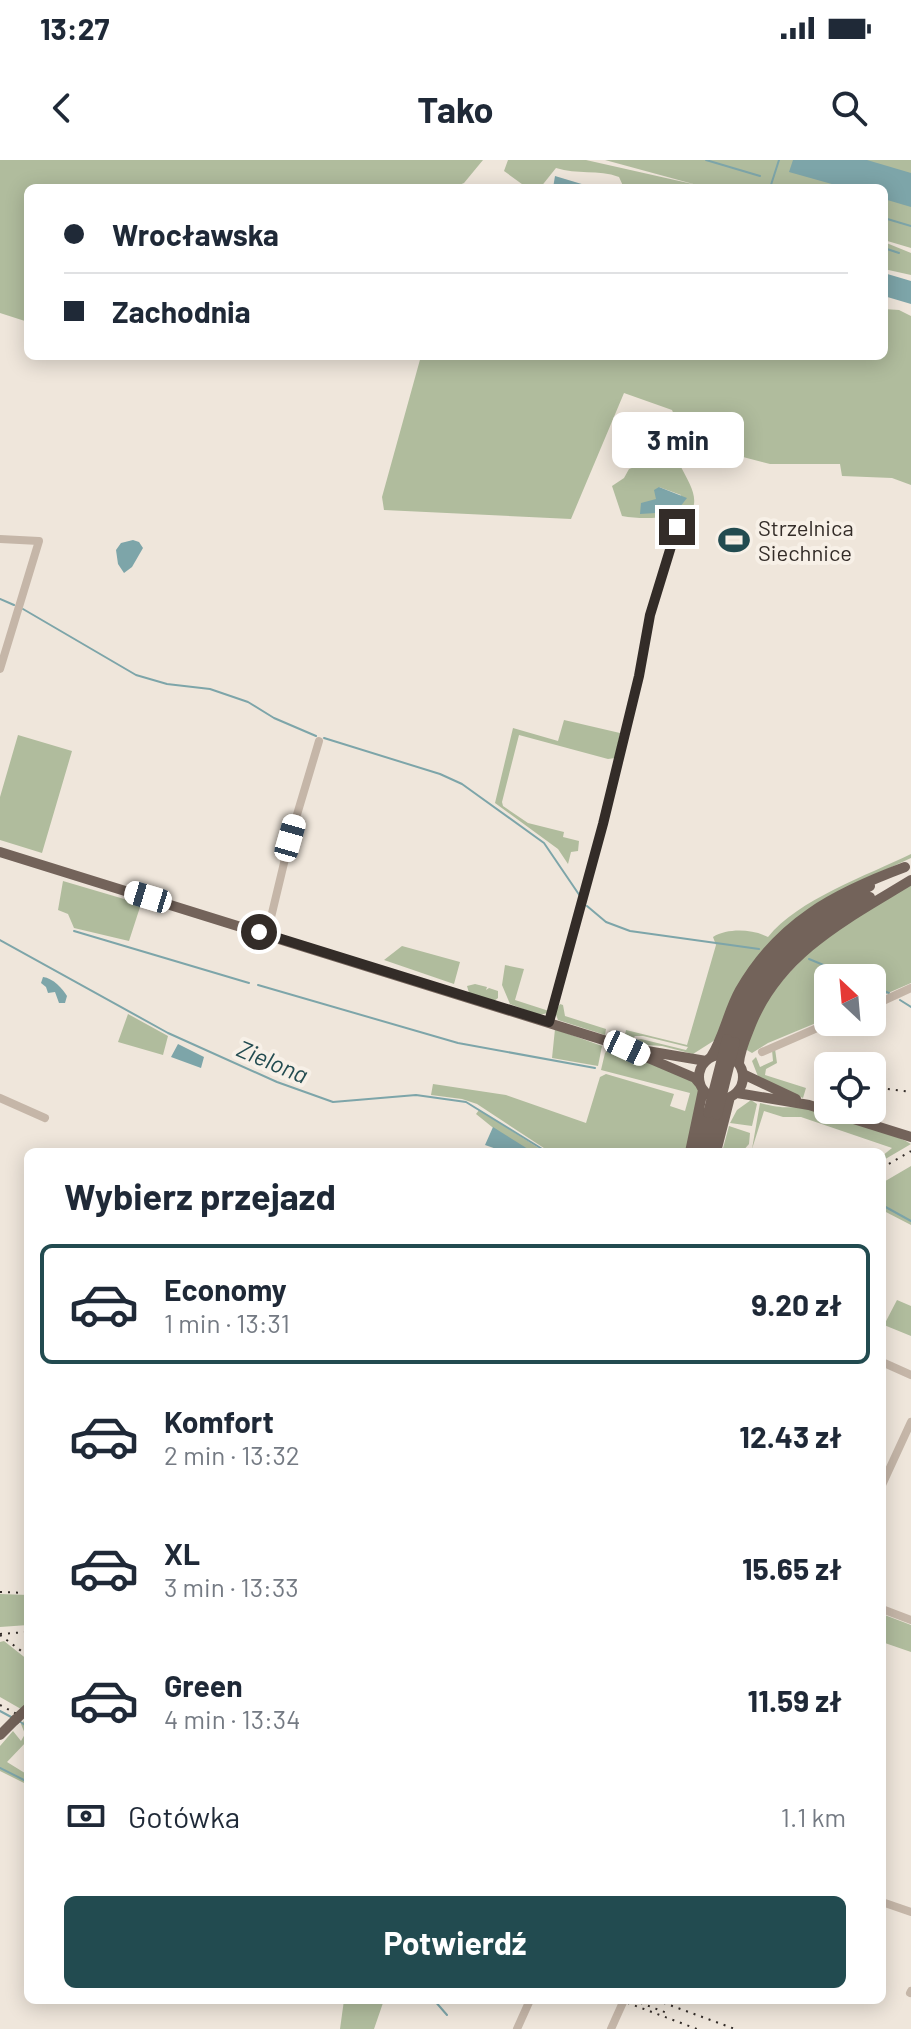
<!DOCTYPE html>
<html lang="pl">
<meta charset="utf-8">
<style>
:root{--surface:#fff;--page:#f2f2f3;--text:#1f2937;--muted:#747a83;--line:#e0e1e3;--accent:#224b50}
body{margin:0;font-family:Barlow,sans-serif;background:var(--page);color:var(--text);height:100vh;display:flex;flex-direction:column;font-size:30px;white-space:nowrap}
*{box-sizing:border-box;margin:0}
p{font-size:26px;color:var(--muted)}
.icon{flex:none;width:44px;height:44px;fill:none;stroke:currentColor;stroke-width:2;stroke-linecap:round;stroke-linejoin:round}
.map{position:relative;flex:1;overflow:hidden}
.sheet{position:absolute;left:24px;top:988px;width:862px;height:856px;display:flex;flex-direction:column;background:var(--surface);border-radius:12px;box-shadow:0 4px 20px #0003}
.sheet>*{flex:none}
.hud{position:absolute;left:24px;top:24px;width:864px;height:176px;border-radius:12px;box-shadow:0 4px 20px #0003;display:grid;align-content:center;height:176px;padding:0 40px;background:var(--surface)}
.needle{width:52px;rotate:334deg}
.fabs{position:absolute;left:814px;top:804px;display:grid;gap:16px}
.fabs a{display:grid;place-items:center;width:72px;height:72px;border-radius:12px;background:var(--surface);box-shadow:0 4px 20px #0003;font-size:40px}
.end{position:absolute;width:36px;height:36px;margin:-18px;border:10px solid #332c28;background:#fff;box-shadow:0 0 0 4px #fff}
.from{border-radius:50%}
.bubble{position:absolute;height:56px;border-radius:12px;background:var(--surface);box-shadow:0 4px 20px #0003;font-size:26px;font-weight:700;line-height:56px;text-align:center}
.car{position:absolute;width:24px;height:48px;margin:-24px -12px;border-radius:10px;box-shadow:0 0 6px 2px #0007;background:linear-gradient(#fff 24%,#345 0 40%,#fff 0 76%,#345 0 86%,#fff 0)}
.hud b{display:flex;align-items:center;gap:28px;height:76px;font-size:30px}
.hud b+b{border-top:2px solid var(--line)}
.hud i{width:20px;height:20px;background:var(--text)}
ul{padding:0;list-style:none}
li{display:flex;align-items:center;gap:24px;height:120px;margin:0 16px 12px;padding:0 24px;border:4px solid transparent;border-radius:12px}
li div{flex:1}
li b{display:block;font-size:30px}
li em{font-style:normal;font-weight:700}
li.on{border-color:var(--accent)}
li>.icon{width:72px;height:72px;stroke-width:1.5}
h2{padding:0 40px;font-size:36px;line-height:96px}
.pay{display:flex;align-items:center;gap:20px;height:88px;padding:0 40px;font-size:30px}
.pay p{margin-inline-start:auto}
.cta{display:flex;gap:16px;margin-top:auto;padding:16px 40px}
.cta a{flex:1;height:92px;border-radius:12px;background:var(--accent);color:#fff;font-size:32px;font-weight:700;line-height:92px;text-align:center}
.status{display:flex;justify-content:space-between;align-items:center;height:56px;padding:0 40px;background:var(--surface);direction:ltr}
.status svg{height:22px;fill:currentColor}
header{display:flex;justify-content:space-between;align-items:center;height:104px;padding:0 40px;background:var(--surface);font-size:36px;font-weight:700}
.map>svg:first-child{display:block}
.green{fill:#b0bc9d;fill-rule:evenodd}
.water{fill:#7da5a9}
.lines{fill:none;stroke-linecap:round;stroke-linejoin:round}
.stream{stroke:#7da5a9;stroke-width:2}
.minor{stroke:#c5b6a8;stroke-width:8}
.major{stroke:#73635a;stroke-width:10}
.rail{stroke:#332c28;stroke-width:2;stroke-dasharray:2 6;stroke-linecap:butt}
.major-bridge{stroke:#73635a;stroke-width:10}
.route{stroke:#332c28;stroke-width:10}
.labels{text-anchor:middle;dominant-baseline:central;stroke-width:8;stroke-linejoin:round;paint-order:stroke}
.poi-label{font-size:22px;fill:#332c28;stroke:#f7f0e7;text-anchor:start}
.water-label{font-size:24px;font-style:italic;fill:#224b50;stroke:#f7f0e7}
</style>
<div class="status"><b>13:27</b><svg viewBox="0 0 49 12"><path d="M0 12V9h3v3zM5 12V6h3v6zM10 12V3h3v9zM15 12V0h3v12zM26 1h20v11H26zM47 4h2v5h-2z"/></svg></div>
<header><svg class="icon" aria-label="back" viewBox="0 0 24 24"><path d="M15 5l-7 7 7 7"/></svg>Tako<svg class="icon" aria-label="search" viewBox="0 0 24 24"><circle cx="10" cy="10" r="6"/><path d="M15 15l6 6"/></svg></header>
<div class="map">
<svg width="911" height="1869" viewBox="0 0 911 1869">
<rect width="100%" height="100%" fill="#efe6db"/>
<!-- green -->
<path class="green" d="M0,0h483l-19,23 -12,5h-424v134l-28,-9z
M508,0h78l111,25 -92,-25h306v88l-27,-8v-52h-260l-5,-11c-21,-8 -42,-2 -63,-9l-16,20 -14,-1 -22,-16z
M884,82l27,11v22l-27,-6z
M884,149l15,1 12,6v169l-19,-7 -50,-2 -2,-12h-70l-84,-22 -14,-32 -48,-17 -53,126 -187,-9 -2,-13 39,-141h463z
M643,304h21l17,3c7,14 18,29 11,44 -22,7 -47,9 -70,5l-10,-30 12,-8 5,-9zM659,327l22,8 -8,15 -16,-11z
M564,560l56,13 -5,25 -7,1 -89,-24 -17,67 1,4 25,17 36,9 -1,5 16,4 -1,10 -7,1 -3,12 -10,-15 -63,-46 18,-75 45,13z
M18,575l54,16 -30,102 -42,-13v-43z
M911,694v4l-41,19 -155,163 -22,14 -31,-8 -29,-2 2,-4 6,-1 45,11 2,-3 -45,-11h-8l-6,7 -21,-7 2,-5 15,4 1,-5 61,15 29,-100 -3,-8c15,-9 39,-8 55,0 29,-37 100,-62 143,-83z
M63,721l78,23 -12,37 -55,-13 -6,-14 -10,-4z
M911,723v100l-39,17v-22h-44v40l-60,25 -16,10 -7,-4 23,-53 52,-56z
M402,786l58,16 -6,22 -70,-24z
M505,805l19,4 -9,31 34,11 -1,2 -9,2 -29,-11 -8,-19z
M475,824l12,3 -1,3 3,-2 9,3v7l-4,3 -25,-8 -2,-7z
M560,844l3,1 2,11 41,13 -1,6 -47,-15 -3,-8z
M128,854l40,22 -5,19 -45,-13z
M555,869l47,17 -4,20 -46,-8z
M610,888l83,32 6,10 -12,62h-137l-73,-48 -15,-5 -31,-4 2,-11 73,11 80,28 14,-46 6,-3 68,20 -4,12 15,5 5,-18 -89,-23 4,-17z
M775,889l2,14 -11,6 -1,6 41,13 -3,10 -44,-19 -7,-18 4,-4 4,10 13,-6 -1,-11z
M751,940l6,4 -5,22 -22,-3 7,-13z
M760,943c16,4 24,5 36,4 15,-1 104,28 115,37l-29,17v-5l10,-8 -91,-31h-18l-19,-6 -12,38z
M479,950l66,42c-25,0 -50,-23 -69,-38z
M729,966l21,7 -1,11 -7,8h-20z
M911,1006v59l-29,-15v-27z
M897,1140l14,6v30l-27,-11z
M0,1434l28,1v30l-28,2z
M882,1454l29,11v27l-29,-10z
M4,1481l24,19v43l-7,6 -21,-12v-55z
M24,1561l4,2v17l-21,22 21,13v10l-28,-14v-25l13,-15 8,10 4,-7 -4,-10z
M344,1840h40l-10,29h-34z"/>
<!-- water -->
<path class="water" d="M793,0h74l44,13v34l-27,-8v-11h-38l-57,-16z
M555,16l40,12h-42z
M884,113l27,8v23l-27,-8z
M659,327l28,11 -11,14 -9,-6 -11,7 -16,1 1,-11 15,-4 -2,-9z
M133,380l6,2 4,6 -11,19 -8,6 -6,-9 -2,-14 5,-7z
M43,817c10,1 20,12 24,19l-2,7h-6l-4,-11 -7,1 -2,-6 -5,-4z
M178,884l26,13 -3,11 -30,-11z
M493,967l35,22 -1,3h-22l-20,-7z"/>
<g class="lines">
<!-- stream -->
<path class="stream" d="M706,0l54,16
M770,28l9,-28
M884,58l27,8
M884,88l15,5
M0,439l14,6
M23,449l113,66 31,9 43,5 38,13 26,16 42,18
M324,578l116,36 22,10 82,59 36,53
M587,746l19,16 24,9 129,18
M74,771l175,52
M0,780l168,93 109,49 56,20 83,-7 50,7 81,50
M809,799l17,7 17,12
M258,825l200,58 137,25
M872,827l17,6
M900,840l11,7
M882,1045l29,16
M0,1551l13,7
M19,1561l9,6
M0,1608l28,14
M434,1840l13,15"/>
<!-- minor -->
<path class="minor" d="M0,379l39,2 -39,128
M267,774l23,-96 29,-97
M872,846l39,-18
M549,862l53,-194 37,-152 11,-61 27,-88
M762,892l69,-30
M0,938l45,20
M882,1202l29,13
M882,1325l29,-63
M882,1449l29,11
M882,1742l29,10
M910,1833l1,-2
M517,1869l13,-29
M611,1869l13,-29"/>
<!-- major -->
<path class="major" d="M0,692l613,191 82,35 5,6
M727,879c29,-79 72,-114 143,-153
M735,882c27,-72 69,-110 135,-145
M641,890l65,11
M699 917a22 22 0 1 1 44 0a22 22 0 1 1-44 0Z
M711,897c13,-20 17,-46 29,-67 39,-68 95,-97 165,-123
M739,903c1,-14 8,-28 13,-41 30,-71 97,-104 159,-142
M743,914l53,25
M737,933l72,12 102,32
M690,992l13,-62
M699,992l9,-39
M707,992l10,-37
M716,992l14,-55
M0,1575l15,-15"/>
<!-- rail -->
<path class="rail" d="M823,915l5,2
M872,927l39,5
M882,1008l29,-17
M0,1432l28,1
M0,1474l28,-2
M0,1475l28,21
M0,1545l28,15
M620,1840l77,29
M633,1840l34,13
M656,1840l79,29"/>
<!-- major-bridge -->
<path class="major-bridge" d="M708,953l19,-74
M717,955l18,-73
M15,1560l13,-12"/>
</g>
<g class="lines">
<!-- route -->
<path class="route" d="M259,772l290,90 54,-198 36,-148 11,-61 27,-88"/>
</g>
<!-- icons -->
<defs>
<symbol id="stadium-bare" viewBox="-9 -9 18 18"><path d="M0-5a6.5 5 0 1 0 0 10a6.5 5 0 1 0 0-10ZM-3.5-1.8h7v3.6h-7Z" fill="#224b50" stroke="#f7f0e7" stroke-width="2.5" paint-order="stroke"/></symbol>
</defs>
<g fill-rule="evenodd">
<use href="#stadium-bare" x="712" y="358" width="44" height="44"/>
</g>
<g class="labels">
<!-- poi labels -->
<g class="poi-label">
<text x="758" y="367">Strzelnica<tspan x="758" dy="25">Siechnice</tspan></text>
</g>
<!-- water labels -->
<g class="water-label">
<text transform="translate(273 901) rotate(23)">Zielona</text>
</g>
</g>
</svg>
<div class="fabs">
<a><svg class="needle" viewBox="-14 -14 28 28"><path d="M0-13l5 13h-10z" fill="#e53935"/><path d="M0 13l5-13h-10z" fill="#747a83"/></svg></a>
<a><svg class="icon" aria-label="locate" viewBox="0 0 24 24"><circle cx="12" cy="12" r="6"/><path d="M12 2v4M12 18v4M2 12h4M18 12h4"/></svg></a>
</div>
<i class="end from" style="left:259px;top:772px"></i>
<i class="end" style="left:677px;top:367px"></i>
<div class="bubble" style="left:612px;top:252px;width:132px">3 min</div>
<i class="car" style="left:290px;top:678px;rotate:16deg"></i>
<i class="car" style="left:148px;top:737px;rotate:287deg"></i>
<i class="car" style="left:627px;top:888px;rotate:115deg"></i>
<div class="hud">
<b><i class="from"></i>Wrocławska</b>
<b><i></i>Zachodnia</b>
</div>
<section class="sheet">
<h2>Wybierz przejazd</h2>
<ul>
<li class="on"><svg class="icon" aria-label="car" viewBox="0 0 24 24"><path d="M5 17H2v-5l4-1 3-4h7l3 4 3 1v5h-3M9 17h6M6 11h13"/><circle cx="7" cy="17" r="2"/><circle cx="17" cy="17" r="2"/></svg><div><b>Economy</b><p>1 min · 13:31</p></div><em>9.20 zł</em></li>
<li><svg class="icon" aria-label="car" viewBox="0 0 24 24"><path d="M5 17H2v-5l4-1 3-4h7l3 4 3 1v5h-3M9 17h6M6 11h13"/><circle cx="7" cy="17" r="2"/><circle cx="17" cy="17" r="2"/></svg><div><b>Komfort</b><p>2 min · 13:32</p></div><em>12.43 zł</em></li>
<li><svg class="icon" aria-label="car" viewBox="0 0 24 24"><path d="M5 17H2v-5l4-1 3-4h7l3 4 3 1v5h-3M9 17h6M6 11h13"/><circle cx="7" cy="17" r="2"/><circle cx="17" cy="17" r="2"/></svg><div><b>XL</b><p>3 min · 13:33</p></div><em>15.65 zł</em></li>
<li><svg class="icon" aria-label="car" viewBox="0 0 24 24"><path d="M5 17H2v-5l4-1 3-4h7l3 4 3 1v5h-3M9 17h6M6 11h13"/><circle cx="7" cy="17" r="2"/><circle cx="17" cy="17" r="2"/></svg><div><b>Green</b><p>4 min · 13:34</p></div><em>11.59 zł</em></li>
</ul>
<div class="pay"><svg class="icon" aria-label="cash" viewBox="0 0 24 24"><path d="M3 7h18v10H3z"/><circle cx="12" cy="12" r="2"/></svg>Gotówka<p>1.1 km</p></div>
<div class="cta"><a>Potwierdź</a></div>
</section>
</div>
